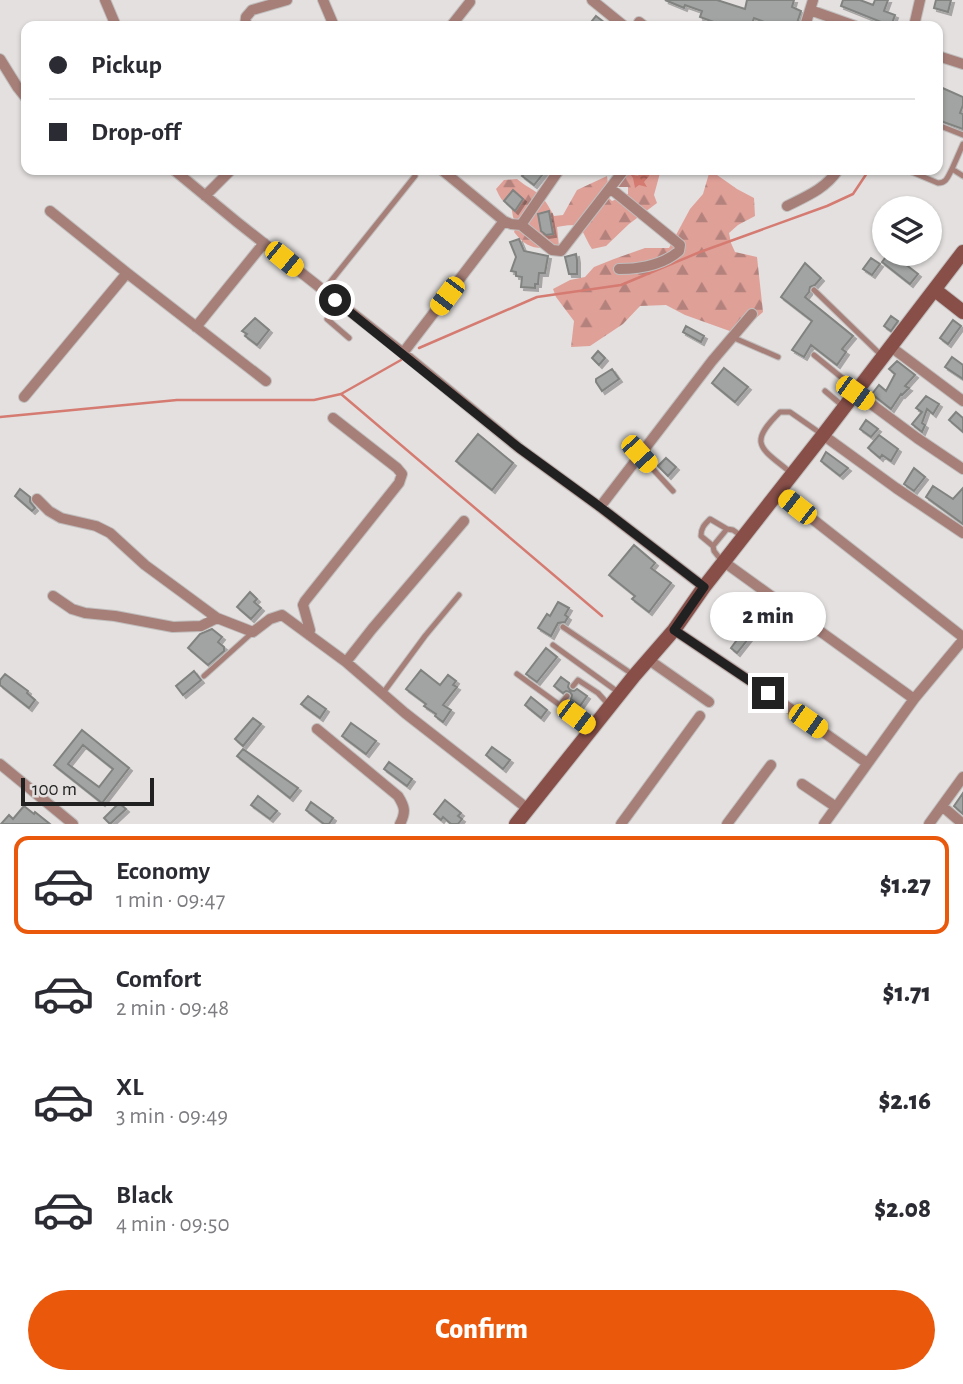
<!DOCTYPE html>
<meta charset="utf-8">
<style>
:root{--surface:#fff;--page:#f2f2f3;--text:#2b2b33;--muted:#7c7c81;--line:#e1e1e2;--accent:#ea580c}
body{margin:0;font-family:"Alegreya Sans",sans-serif;background:var(--page);color:var(--text);height:100vh;display:flex;flex-direction:column;font-size:26px;white-space:nowrap}
*{box-sizing:border-box;margin:0}
p{font-size:23px;color:var(--muted)}
.icon{flex:none;width:38px;height:38px;fill:none;stroke:currentColor;stroke-width:2;stroke-linecap:round;stroke-linejoin:round}
.map{position:relative;height:824px;overflow:hidden}
.details{display:flex;flex-direction:column;background:var(--surface);flex:1}
.details>*{flex:none}
.banner{position:absolute;left:21px;top:21px;width:922px;height:154px;border-radius:14px;box-shadow:0 2px 5px #0004;display:grid;align-content:center;height:154px;padding:0 28px;background:var(--surface)}
.buttons{position:absolute;left:872px;top:196px;display:grid;gap:14px}
.buttons a{display:grid;place-items:center;width:70px;height:70px;border-radius:50%;background:var(--surface);box-shadow:0 2px 5px #0004;font-size:35px}
.scale{position:absolute;left:21px;bottom:18px;width:133px;box-sizing:border-box;padding-left:7px;border:4px solid #222121;border-top:0;font-size:19px;line-height:24px;white-space:nowrap;color:#222121;-webkit-text-stroke:5px #e3e0df;paint-order:stroke}
.end{position:absolute;width:32px;height:32px;margin:-16px;border:9px solid #222121;background:#fff;box-shadow:0 0 0 4px #fff}
.from{border-radius:50%}
.bubble{position:absolute;height:49px;border-radius:24px;background:var(--surface);box-shadow:0 2px 5px #0004;font-size:23px;font-weight:800;line-height:49px;text-align:center}
.car{position:absolute;width:21px;height:42px;margin:-21px -10px;border-radius:9px;box-shadow:0 0 5px 2px #0007;background:linear-gradient(#f5c518 24%,#345 0 40%,#f5c518 0 76%,#345 0 86%,#f5c518 0)}
.banner b{display:flex;align-items:center;gap:24px;height:66px;font-size:26px}
.banner b+b{border-top:2px solid var(--line)}
.banner i{width:18px;height:18px;background:var(--text)}
ul{padding:12px 0 0;list-style:none}
li{display:flex;align-items:center;gap:21px;height:98px;margin:0 14px 10px;padding:0 14px;border:4px solid transparent;border-radius:14px}
li div{flex:1}
li b{display:block;font-size:26px}
li em{font-style:normal;font-weight:800}
li.selected{border-color:var(--accent)}
li>.icon{width:63px;height:63px;stroke-width:1.5}
.button{display:flex;gap:14px;margin-top:auto;padding:14px 28px}
.button a{flex:1;height:80px;border-radius:42px;background:var(--accent);color:#fff;font-size:28px;font-weight:800;line-height:80px;text-align:center}
.map>svg:first-child{display:block}
.forest{fill:url(#forest-firs)}
.water{fill:url(#water-ripples)}
.lines{fill:none;stroke-linecap:round;stroke-linejoin:round}
.stream{stroke:#d57b71;stroke-width:2.5}
.building{fill:#a1a4a2;stroke:#818381;stroke-width:2;fill-rule:evenodd;filter:url(#shadow)}
.lane-casing{stroke:#c0bebd;stroke-width:7}
.street-casing{stroke:#c0bebd;stroke-width:12}
.secondary-casing{stroke:#c0bebd;stroke-width:16}
.lane{stroke:#a77f79;stroke-width:5}
.street{stroke:#a77f79;stroke-width:10}
.secondary{stroke:#884f49;stroke-width:14}
.route{stroke:#222121;stroke-width:9}
</style>
<div class="map">
<svg width="963" height="824" viewBox="0 0 963 824">
<defs>
<pattern id="forest-firs" width="22" height="20" patternUnits="userSpaceOnUse" patternTransform="scale(1.75)"><rect width="22" height="20" fill="#dfa098"/><path d="M5 1l3.5 6h-7zM16 11l3.5 6h-7z" fill="#b4827c"/></pattern>
<pattern id="water-ripples" width="26" height="14" patternUnits="userSpaceOnUse" patternTransform="scale(1.75)"><rect width="26" height="14" fill="#d57b71"/><path d="M2 4q2-2 4 0t4 0M15 11q2-2 4 0t4 0" fill="none" stroke="#ac645c"/></pattern>
<filter id="shadow"><feDropShadow dx="3" dy="3" stdDeviation="0" flood-color="#0004"/></filter>
</defs>
<rect width="100%" height="100%" fill="#e3e0df"/>
<!-- forest -->
<path class="forest" d="M626,170h31l3,3 -6,22 3,8 -28,21 -23,22 -14,3c-12,-19 -7,-28 -35,-22l2,19c-22,4 -32,3 -45,-14l3,-8 -4,-7 -2,-12c-9,-2 -11,-8 -15,-16l8,-9 13,-1c7,6 12,8 19,13 8,5 13,15 18,24l9,-1 14,-25 30,-14 1,8 -2,11 6,6 16,-7v-7h-14z
M710,170l27,19 17,9 1,18 -17,9 -9,8 2,10 4,9 22,5 6,55 -25,22 -53,-19 -19,-10 -26,1 -17,18 -33,22 -19,1 3,-26 -18,-24 -3,-8 17,-9 15,-3 9,-10 20,-8 31,-11h24l21,-39 13,-15z"/>
<!-- water -->
<path class="water" d="M631,170l2,5 5,1 4,-6h8l-1,6 -5,6 3,5 -8,-2 -4,3 -2,-10 -5,-7z"/>
<g class="lines">
<!-- stream -->
<path class="stream" d="M419,348l118,-51 84,-12 79,-33 127,-46 26,-12 16,-24
M341,394l261,222
M0,417l177,-17h137l27,-6 60,-34"/>
</g>
<!-- building -->
<path class="building" d="M665,0h52l28,9 2,-9h47l-2,7 9,4 -5,15h-31l2,-3 -13,-5 -3,8 -5,-2 -1,2h-28l2,-2 -19,-7 2,-6 -17,-6 -1,3z
M843,0h17l13,5 2,-5h13l-4,11 11,4 -4,11 -50,-20z
M936,0h15l-3,12 -14,-4z
M596,16l13,10h-21z
M938,86l25,11v8l-3,8 3,1v15l-25,-9z
M528,170h18l-12,15 -12,-9z
M513,190l10,9 -8,12 -11,-10z
M549,211l4,23 -7,1 -5,-4 -3,-17z
M519,239l5,12 24,5 -3,17h-6l-1,11h-3v4l-14,-1 1,-10 -6,-1v-4l-5,-1 5,-14 -6,-15z
M576,254l1,6v14h-8l-4,-17z
M888,254h4l26,20 -8,10 -28,-22z
M871,258l9,6 -8,11 -9,-6z
M805,263l16,15 -6,7 -5,2 -1,5 -4,5 48,39 -11,13 4,3 -9,13 -26,-20 -7,12 -12,-7 20,-29 -31,-24z
M891,316l7,5 -7,10 -7,-5z
M255,318l14,12 -12,15 -12,-9 2,-2 -5,-3z
M953,320l8,6 -13,18 -8,-6z
M686,326l18,10 -3,6 -18,-10z
M598,351l7,7 -6,7 -7,-7z
M952,357l11,8v14l-18,-12z
M897,361l18,14 -10,11 4,2 -7,7 -1,-1 -10,15 -19,-15 7,-9 7,6 9,-17 -6,-5z
M724,368l24,19 -13,15 -23,-19z
M612,369l7,10 -17,12 -6,-9v-3z
M926,396l13,8 -6,10 -6,-5 -5,14 3,2 -3,7 -10,-8 10,-12 -6,-4z
M956,412l7,6v14l-14,-12z
M866,420l12,9 -7,8 -11,-8z
M478,434l35,29 -21,27 -36,-29z
M879,435l19,14 -7,12 -9,-6 -2,3 -12,-10z
M826,452l22,16 -8,8 -19,-15z
M666,458l10,9 -8,9 -10,-10z
M914,468l11,9 -11,14 -10,-7z
M933,486l20,13 10,-11v36l-37,-27z
M20,489l10,8v5l5,6 -3,3 -17,-15z
M634,545l21,18 -4,5 20,15 -22,29 -17,-13 3,-3 -26,-21z
M250,592l7,7 -3,3 7,6 -10,11 -14,-12z
M740,599l10,7 -2,3 5,5 -7,10 -16,-12z
M558,602l11,6 -4,7 3,2 -3,5 -7,1 -7,13 -13,-8 9,-14 3,2z
M212,629l10,8 -4,5 6,5v4l-16,14 -20,-17 12,-14z
M745,629l7,5 -15,19 -6,-5z
M546,648l11,9 -20,25 -11,-8z
M421,670l19,15 8,-10 8,6 -3,4 4,2 -14,18 8,5 -8,12 -8,-6 1,-2 -12,-8 2,-2 -20,-15z
M194,671l7,9 -18,15 -7,-9z
M5,674l23,17 -1,2 8,7 -6,8 -29,-23v-5z
M561,677l8,6 -1,4 2,3 4,1 3,-2 10,7 -7,10 -9,-7 1,-4 -2,-3 -4,-1 -3,2 -9,-7z
M308,696l18,13 -6,9 -19,-14z
M531,697l16,13 -6,8 -16,-13z
M253,718l8,6 -18,22 -8,-7z
M351,723l25,18 -10,13 -24,-18z
M82,730l47,38 -27,35 -48,-38zM83,745l30,24 -14,18 -31,-23z
M492,747l18,13 -7,9 -17,-14z
M243,749l55,39 -8,10 -53,-42z
M389,762l23,17 -5,7 -23,-17z
M963,793v21l-9,-8z
M258,796l19,15 -7,8 -19,-14z
M445,800l16,13 -3,3 4,3 -4,5h-7l-8,-7 -2,3 -7,-6z
M311,802l22,16 -4,6h-5l-18,-14z
M119,803l7,6 -16,15 -6,-6z
M24,806l10,8 1,-2 15,12h-49l8,-9 4,4z"/>
<g class="lines">
<defs>
<path id="lane" d="M938,125l25,10
M963,144l-11,25 11,7
M907,170l31,13c9,0 10,-7 14,-14
M814,290l67,65
M323,291l92,-115
M335,300l-8,19 22,19
M732,337l46,20
M814,355l43,35
M825,391l19,16
M639,454l34,37
M790,472c-29,-24 -43,-28 -10,-60h10l33,23
M713,546l-12,-10c0,-8 3,-11 9,-17l17,10
M721,560l-7,-9 -1,-5 14,-17 6,1 10,7
M563,627l69,47
M553,645l65,47
M517,674l73,53
M204,676l49,-44
M573,686l5,-6 20,13 10,11
M383,693l42,-57 34,-41
M560,705l7,-9"/>
<path id="street" d="M105,0l11,26
M323,0l11,26
M592,0l32,26
M810,10l45,16
M639,22l5,4
M245,26l1,-9 6,-7 35,-10
M451,26l19,-24
M805,26l8,-26
M914,26l6,-26
M938,56l25,8
M0,59l18,29 8,10
M174,170l63,52 166,131 116,95 81,59 104,80
M442,170l62,51 7,3 10,1 38,-55
M610,188l70,57 -1,6c-16,14 -39,18 -60,18
M205,196l26,-26
M787,206c20,-10 38,-17 51,-36
M50,211l77,62 139,108
M521,225l31,25 9,1 63,-81
M196,327l68,-84
M891,347l72,54
M403,353l101,-132
M855,392l62,46 46,31
M24,397l103,-124
M823,435l73,53 67,45
M778,492l185,145
M37,499l12,12 12,7 35,8 14,7 35,32 72,53 36,14 17,-13 12,-4 64,47 59,51 123,96
M600,507l112,-146 40,-47
M724,562l190,137
M53,596l19,13 13,4 30,3 58,11 28,-1 16,-8
M674,630l94,63 99,70
M309,635l1,-5 -7,-25 2,-4 94,-118 3,-9 -5,-6 -64,-50
M649,660l60,42
M346,662l26,-33 92,-108
M317,729l81,67c7,11 8,16 2,28
M0,764l73,60
M802,784l34,23
M942,806l21,18
M621,824l79,-108
M727,824l44,-59
M824,824l90,-125 49,-59
M929,824l34,-47"/>
<path id="secondary" d="M935,290l28,22
M516,824l118,-148 40,-46 30,-43 119,-152 140,-183"/>
</defs>
<!-- lane casing -->
<use href="#lane" class="lane-casing"/>
<!-- street casing -->
<use href="#street" class="street-casing"/>
<!-- secondary casing -->
<use href="#secondary" class="secondary-casing"/>
<!-- lane -->
<use href="#lane" class="lane"/>
<!-- street -->
<use href="#street" class="street"/>
<!-- secondary -->
<use href="#secondary" class="secondary"/>
</g>
<g class="lines">
<!-- route -->
<path class="route" d="M335,300l184,148 81,59 104,80 -30,43 94,63"/>
</g>
</svg>
<div class="buttons">
<a><svg class="icon" aria-label="layers" viewBox="0 0 24 24"><path d="M12 4l9 5-9 5-9-5zM3 14l9 5 9-5"/></svg></a>
</div>
<div class="scale">100 m</div>
<i class="end from" style="left:335px;top:300px"></i>
<i class="end" style="left:768px;top:693px"></i>
<div class="bubble" style="left:710px;top:592px;width:116px">2 min</div>
<i class="car" style="left:284px;top:259px;rotate:129deg"></i>
<i class="car" style="left:447px;top:296px;rotate:217deg"></i>
<i class="car" style="left:855px;top:393px;rotate:126deg"></i>
<i class="car" style="left:639px;top:454px;rotate:138deg"></i>
<i class="car" style="left:797px;top:507px;rotate:308deg"></i>
<i class="car" style="left:576px;top:717px;rotate:127deg"></i>
<i class="car" style="left:808px;top:721px;rotate:125deg"></i>
<div class="banner">
<b><i class="from"></i>Pickup</b>
<b><i></i>Drop-off</b>
</div>
</div>
<section class="details">
<ul>
<li class="selected"><svg class="icon" aria-label="car" viewBox="0 0 24 24"><path d="M5 17H2v-5l4-1 3-4h7l3 4 3 1v5h-3M9 17h6M6 11h13"/><circle cx="7" cy="17" r="2"/><circle cx="17" cy="17" r="2"/></svg><div><b>Economy</b><p>1 min · 09:47</p></div><em>$1.27</em></li>
<li><svg class="icon" aria-label="car" viewBox="0 0 24 24"><path d="M5 17H2v-5l4-1 3-4h7l3 4 3 1v5h-3M9 17h6M6 11h13"/><circle cx="7" cy="17" r="2"/><circle cx="17" cy="17" r="2"/></svg><div><b>Comfort</b><p>2 min · 09:48</p></div><em>$1.71</em></li>
<li><svg class="icon" aria-label="car" viewBox="0 0 24 24"><path d="M5 17H2v-5l4-1 3-4h7l3 4 3 1v5h-3M9 17h6M6 11h13"/><circle cx="7" cy="17" r="2"/><circle cx="17" cy="17" r="2"/></svg><div><b>XL</b><p>3 min · 09:49</p></div><em>$2.16</em></li>
<li><svg class="icon" aria-label="car" viewBox="0 0 24 24"><path d="M5 17H2v-5l4-1 3-4h7l3 4 3 1v5h-3M9 17h6M6 11h13"/><circle cx="7" cy="17" r="2"/><circle cx="17" cy="17" r="2"/></svg><div><b>Black</b><p>4 min · 09:50</p></div><em>$2.08</em></li>
</ul>
<div class="button"><a>Confirm</a></div>
</section>
